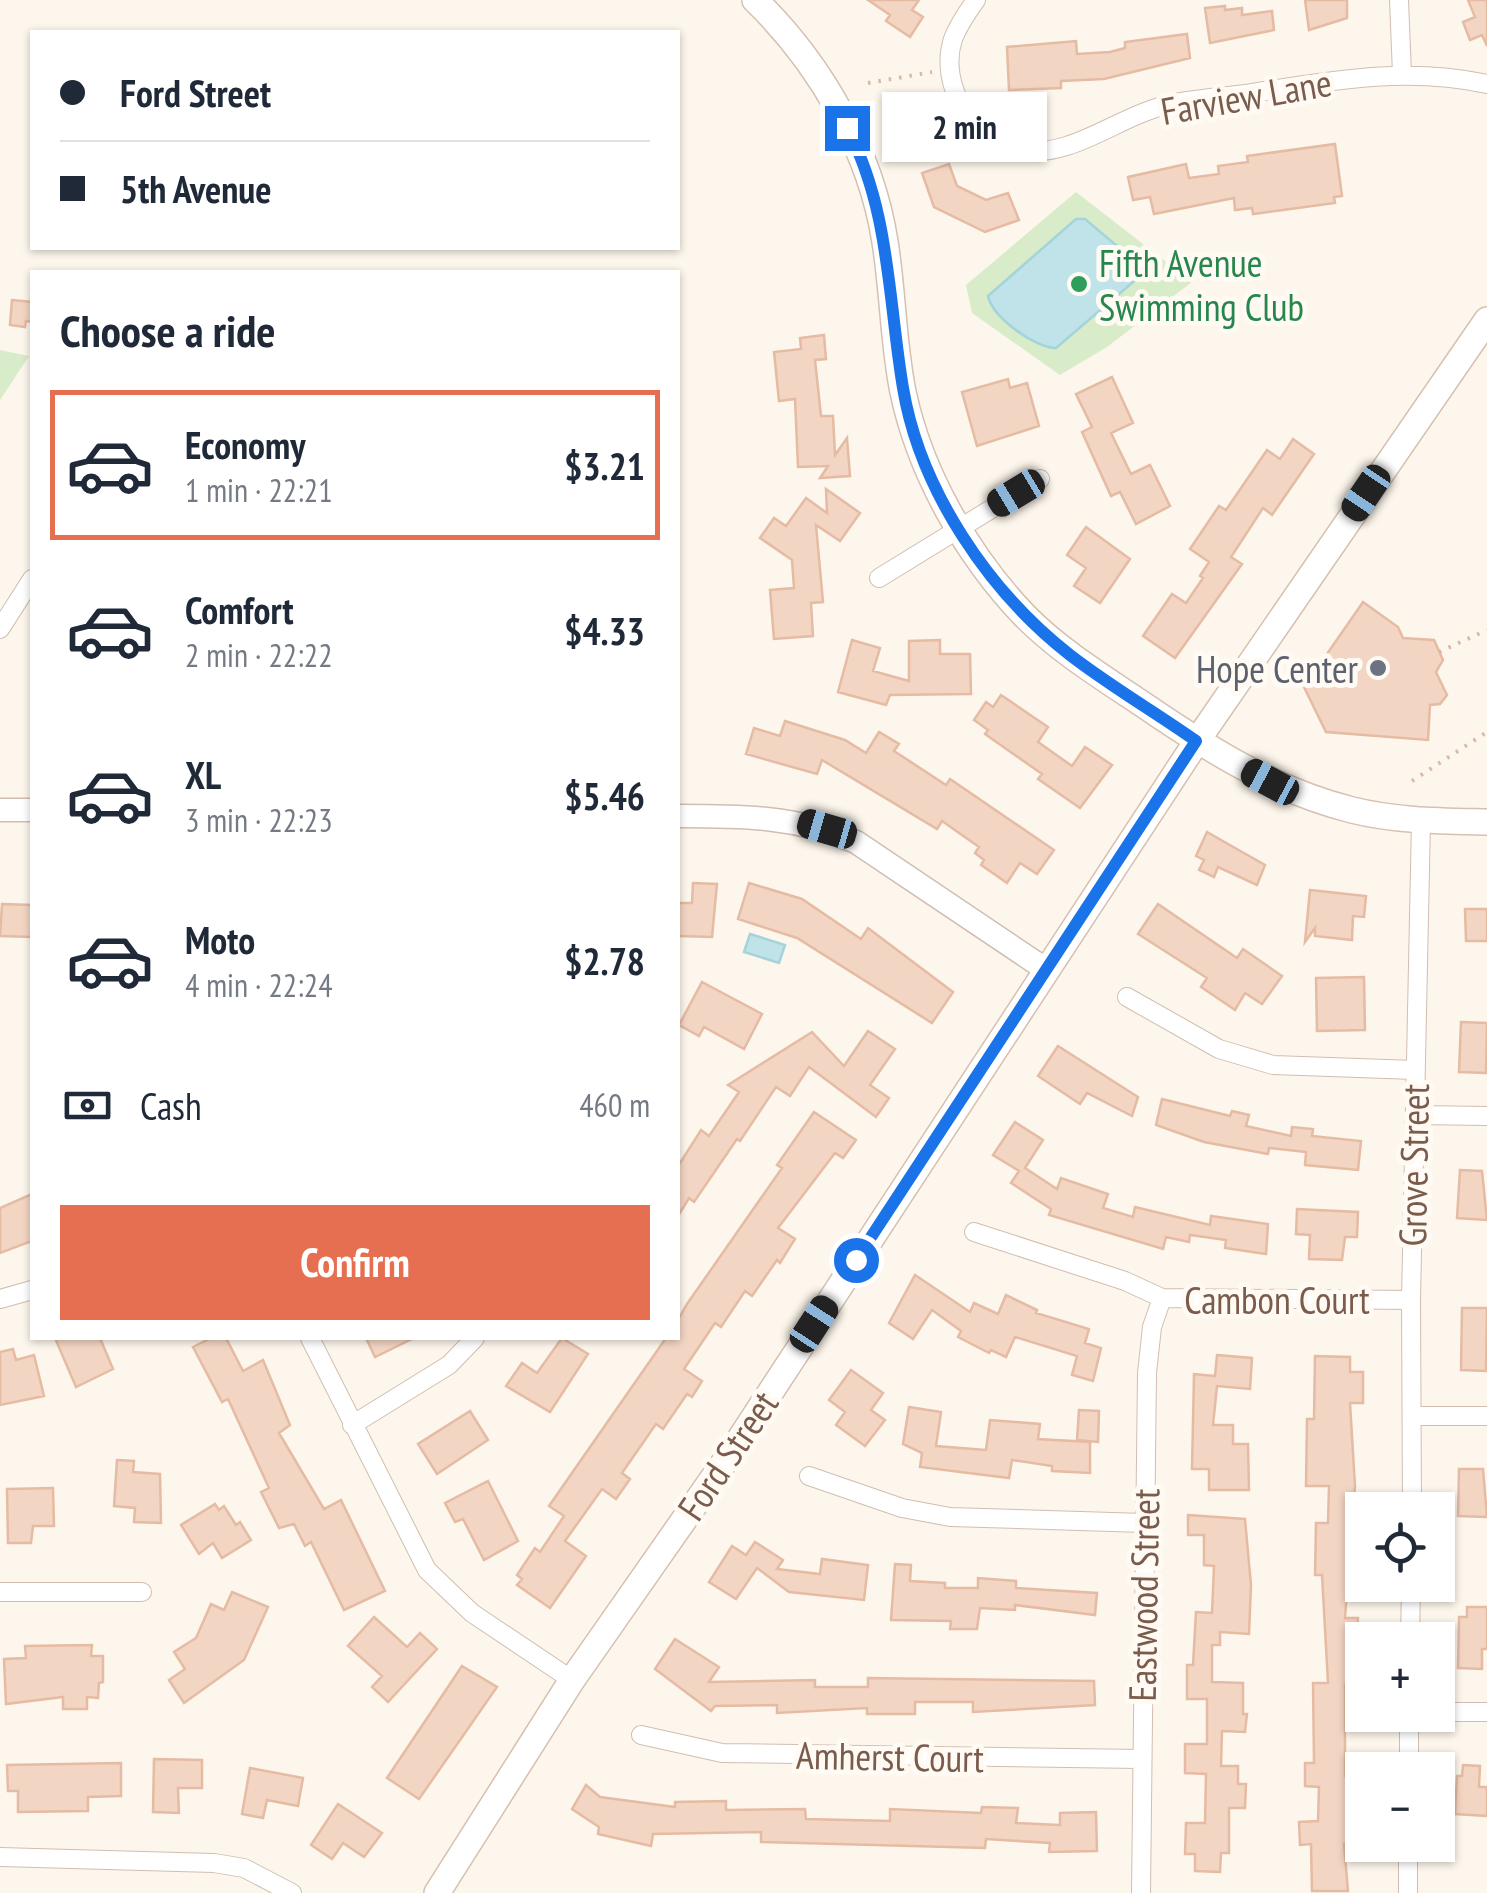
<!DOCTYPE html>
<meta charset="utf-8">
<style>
:root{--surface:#fff;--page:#f6f6f7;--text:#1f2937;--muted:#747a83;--line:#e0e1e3;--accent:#e76f51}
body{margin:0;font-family:"PT Sans Narrow",sans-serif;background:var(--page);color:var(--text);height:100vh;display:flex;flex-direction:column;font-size:38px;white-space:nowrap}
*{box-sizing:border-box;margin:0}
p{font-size:32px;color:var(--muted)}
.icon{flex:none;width:55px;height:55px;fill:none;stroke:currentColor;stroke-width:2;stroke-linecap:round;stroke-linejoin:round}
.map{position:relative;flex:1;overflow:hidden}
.panel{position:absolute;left:30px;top:270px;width:650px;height:1070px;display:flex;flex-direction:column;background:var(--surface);border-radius:0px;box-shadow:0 2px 8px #0004}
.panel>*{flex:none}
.banner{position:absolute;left:30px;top:30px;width:650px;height:220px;border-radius:0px;box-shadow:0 2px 8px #0004;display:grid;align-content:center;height:220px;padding:0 30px;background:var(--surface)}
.tools{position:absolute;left:1345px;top:1492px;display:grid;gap:20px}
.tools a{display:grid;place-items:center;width:110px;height:110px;border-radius:0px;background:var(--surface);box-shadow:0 2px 8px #0004;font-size:50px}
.end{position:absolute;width:45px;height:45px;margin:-22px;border:12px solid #1a73e8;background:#fff;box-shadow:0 0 0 5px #fff}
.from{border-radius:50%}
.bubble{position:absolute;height:70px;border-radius:0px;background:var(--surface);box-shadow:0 2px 8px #0004;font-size:32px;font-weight:700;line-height:70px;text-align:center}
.car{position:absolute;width:30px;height:60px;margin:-30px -15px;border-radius:12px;box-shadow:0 0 8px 2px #0007;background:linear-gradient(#222 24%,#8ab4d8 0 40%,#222 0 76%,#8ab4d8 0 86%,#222 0)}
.banner b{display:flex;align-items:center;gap:35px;height:95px;font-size:38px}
.banner b+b{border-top:2px solid var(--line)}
.banner i{width:25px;height:25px;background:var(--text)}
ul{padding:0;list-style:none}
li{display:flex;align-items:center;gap:30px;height:150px;margin:0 20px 15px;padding:0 10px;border:5px solid transparent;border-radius:0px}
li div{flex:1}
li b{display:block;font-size:38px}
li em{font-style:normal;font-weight:700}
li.on{border-color:var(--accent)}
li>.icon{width:90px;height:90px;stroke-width:1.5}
h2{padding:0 30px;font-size:45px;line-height:120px}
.pay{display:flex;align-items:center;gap:25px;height:110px;padding:0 30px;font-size:38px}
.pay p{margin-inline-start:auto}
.primary-button{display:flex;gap:20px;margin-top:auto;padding:20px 30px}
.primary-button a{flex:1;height:115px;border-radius:0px;background:var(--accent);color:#fff;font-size:40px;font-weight:700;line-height:115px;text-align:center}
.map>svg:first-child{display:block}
.green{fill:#d8ecc9}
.water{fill:#bfe3e8;stroke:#a5d3da;stroke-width:2.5}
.building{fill:#f3d5c3;stroke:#e6bba3;stroke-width:2.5}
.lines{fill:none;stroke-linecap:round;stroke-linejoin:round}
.minor-casing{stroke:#d1beb0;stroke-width:20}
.tertiary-casing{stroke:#d1beb0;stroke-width:25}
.secondary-casing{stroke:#d6c0b0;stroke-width:28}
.path{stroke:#d9b8a5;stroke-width:4;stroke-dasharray:2.5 8;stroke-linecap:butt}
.minor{stroke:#fff;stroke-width:18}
.tertiary{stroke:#fff;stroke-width:22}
.secondary{stroke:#fff;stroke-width:25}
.route{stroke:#1a73e8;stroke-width:12}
.leisure-dot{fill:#2e9e5b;stroke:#fffaf3;stroke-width:4}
.worship-dot{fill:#6b7280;stroke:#fffaf3;stroke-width:4}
.labels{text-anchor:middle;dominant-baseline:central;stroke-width:10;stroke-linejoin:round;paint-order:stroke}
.street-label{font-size:38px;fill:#7a5c4d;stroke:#fffaf3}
.leisure-label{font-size:38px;fill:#27864d;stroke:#fffaf3;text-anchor:start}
.worship-label{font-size:38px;fill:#5b616d;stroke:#fffaf3;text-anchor:end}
</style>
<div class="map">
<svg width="1487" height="1893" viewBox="0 0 1487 1893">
<rect width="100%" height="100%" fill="#fdf6ec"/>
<!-- green -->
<path class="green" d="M1076,192l116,90 -85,65 -47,28 -88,-62 -6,-28z
M0,350l29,6 -29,44z"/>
<!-- water -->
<path class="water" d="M1076,219h9l51,43 3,15 -83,71c-21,0 -64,-31 -68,-52z
M750,934l35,11 -6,18 -35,-11z"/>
<!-- building -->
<path class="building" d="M868,0h51l-7,10 11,7 -13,20 -24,-16 4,-6z
M1305,0h42v18l-38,12z
M1468,0h19v46l-5,-11 -12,5 -7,-18 12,-5z
M1225,6v4l17,-2v7l30,-4 2,19 -64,13 -5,-35z
M1187,34l3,24 -86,21 -43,2v7l-52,2 -2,-43 69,-6 1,13 33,-2 15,-4v-6z
M1335,144l7,52 -8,1 1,6 -82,11 -1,-6 -17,2 -1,-12 -80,16 -4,-17 -17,3 -5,-23 58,-13 3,14 30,-4 -1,-8 30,-4 -1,-6z
M949,164l8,22 29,14 22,-7 11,27 -34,12 -51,-25 -12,-34z
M12,300l20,2v20l-6,-1 -1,6 -15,-2z
M824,335l2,24 -11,1 6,56h12l2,39 12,-17 3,38 -30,2 8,-12 -30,1 -3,-68 -16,2 -5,-49 27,-3 -1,-11z
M1112,377l21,46 -22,10 20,41 19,-9 20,41 -34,18 -16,-32 -9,4 -29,-64 10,-5 -16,-33z
M1008,379l2,9 17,-5 12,43 -62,20 -15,-54z
M1293,439l21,15 -42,61 -9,-7 -32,49 11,7 -67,94 -32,-22 29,-42 14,9 17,-25 -3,-2 9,-14 -19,-13 29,-43 7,4 41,-60 13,9z
M826,489l34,24 -20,28 -24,-16 7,77 -12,1 2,33 -39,3 -4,-49 24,-2 -2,-28 -32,-22 14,-20 12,8 20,-28 21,15z
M1086,527l44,32 -30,44 -26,-17 12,-18 -19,-13z
M1363,602l35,25 5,11 31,2 9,20 -7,12 11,23 -7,9 -10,1 -2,35 -102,-8 -22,-45z
M852,640l28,8 -7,23 36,10v-40l31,-1v14h30l1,40 -81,1 -4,10 -48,-13z
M1001,695l47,32 -10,15 34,24 13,-19 27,18 -32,43 -42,-29 4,-5 -57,-40 3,-4 -14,-10 12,-18 7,5z
M785,721l60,19 21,13 13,-21 20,12 -5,7 52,34 4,-6 104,71 -17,24 -17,-11 -13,20 -26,-18 3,-5 -9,-7 4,-6 -37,-26 -5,8 -115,-69 -5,14 -71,-20 8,-26 26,8z
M1207,832l58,33 -8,20 -39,-18 -4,10 -15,-7 5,-10 -8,-4z
M693,883l24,1 -5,53 -34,-1v-33h14z
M749,883l53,16 59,40 7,-11 85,64 -21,31 -135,-85 -59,-19z
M1310,890l56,6 -2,21 -11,-1 -1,24 -37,-4v-8l-10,14z
M2,904l30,1v32l-32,-1z
M1158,904l79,54 6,-9 39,27 -20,28 -17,-11 -10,17 -34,-23 6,-9 -69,-44z
M1465,909h22v32h-21z
M1364,977l1,53 -48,1 -1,-53z
M702,982l60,32 -18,35 -40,-22 -5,9 -20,-11z
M1461,1022l26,1 -1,50 -27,-1z
M868,1031l27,18 -25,36 19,13 -13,19 -67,-50 -19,29 -14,-9 -36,54 -3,-2 -43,63 -5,-4 -11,18v-50l23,-36 8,6 30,-44 -11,-7 84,-53 32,34z
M1058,1046l80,51 -6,19 -45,-23 -7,11 -42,-28z
M1162,1099l68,17 2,-5 17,4 -3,11 45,10 1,-9 21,2 -1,7 49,5 -3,29 -53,-5 1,-13 -37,-4 -1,6 -64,-12 -48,-17z
M814,1112l42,28 -13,18 -8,-5 -57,75 17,11 -15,24 -3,-3 -25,36 -7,-5 -24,36 -6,-4 -31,46 18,12 -10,16 -5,-3 -24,35 -7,-5 -34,49 8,6 -14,20 -14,-10 -37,52 21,15 -36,52 -33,-23 5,-6 -5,-4 18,-27 5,4 24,-36 -15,-10 117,-168h12v-18l9,-16 95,-136 -5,-3z
M1015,1122l28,18 -18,28 32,21 4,-11 47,16 -5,14 30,9 2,-10 75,18 1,-9 57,8 -2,30 -41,-6 1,-8 -36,-5 -1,7 -23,-5 -3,12 -114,-34 2,-6 -40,-26 8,-12 -26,-16z
M1460,1170l22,1 5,49 -30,-2z
M32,1194v47l-32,12v-45z
M1297,1209l61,3 -1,25h-12l-3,23 -33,-1 1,-24 -14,-1z
M915,1275l55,37 4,-9 24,11 8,-19 31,15 -1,3 53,16 -4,14 16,5 -8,33 -21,-6 5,-19 -62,-19 -9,20 -15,-7 -2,3 -31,-16 3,-6 -29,-21 -19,29 -24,-16z
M1462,1308h25l-1,63 -25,-1z
M55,1338h45l13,31 -37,18z
M211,1338h15l17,33 20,-11 27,65 -11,8 45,76 17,-9 44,91 -41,19 -33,-68 -6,4 -11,-22 -15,4 -18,-36 8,-4 -41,-89 -6,3 -29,-55z
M366,1338h48l-39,19z
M562,1338l26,16 -38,58 -44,-26 16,-23 15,10z
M13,1349l3,11 18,-5 10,41 -44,9v-53z
M1217,1355l35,3 -2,31 -33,-3 -4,39h20v19h15l1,46h-40v-21h-17l2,-95 21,2z
M1315,1356l35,1v15h13v31h-13l5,83 -10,132h13l-5,67h-8v91h8v68h-9l4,47h-36l-1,-47 -11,1 -1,-23 19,-1 1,-34 -14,-1v-23h9l-1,-80h15l-6,-108h-7l1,-52h12l1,-37h-23l1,-67h7z
M851,1370l32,23 -12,17 14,10 -20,26 -29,-21 9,-13 -16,-12z
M909,1407l32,5 -5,34 50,4 4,-30 50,4 -2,15 52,3v31l-38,-2v-5l-40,-6 -3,18 -89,-11 2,-14 -19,-9z
M1079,1410l20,1 -1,31 -21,-2z
M470,1411l18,29 -51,34 -19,-30z
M117,1460l17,1 -1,11 27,2 1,49 -27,-1 1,-14 -21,-2z
M1459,1469h24l4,48 -29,-1z
M488,1481l30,60 -34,19 -21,-41 -8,3 -10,-19z
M53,1488l1,38h-21l-2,17h-23l-1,-54z
M215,1504l4,6 5,-4 12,19 4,-3 11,18 -29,18 -9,-15 -14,11 -18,-29z
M1188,1515l57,4 6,66 -2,49 -29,-2v13h-8v37l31,1v31h4l-2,18 -23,-1 -1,35h17v18h8l-1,24h-16v45h-8l-1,19 -25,-1v-17h-10l1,-31h19l1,-49 -21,-1v-29h22v-45h-20v-34h6l3,-53 16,1 2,-47 -10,-1v-30h-16z
M755,1542l28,18 -6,9 43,5 2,-15 46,6 -4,35 -75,-8 -32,-24 -21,31 -27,-17 23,-36 14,9z
M895,1564l16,1 -1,16 35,2v5h33v-10l38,3v7l81,5 -2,22 -80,-10v5l-35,-2 -3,21h-27l1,-8 -60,-1z
M232,1592l36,15 -24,53 -60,43 -15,-23 16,-11 -11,-17 22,-14 15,-34 13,6z
M1467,1607h20v42h-5v20l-24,-1 1,-51h8z
M374,1617l33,30 13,-14 17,16 -49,53 -16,-15 10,-11 -34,-30z
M675,1639l44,28 -10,15 106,-2v7h53v-9l226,3 1,24 -122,7v-10h-58v12h-48v-6l-90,5v-8l-62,1 -4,5 -56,-42z
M92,1645l-1,11h12v26l-4,1 -1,15 -11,-1v12h-24v-12l-57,7 -2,-45 22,-1 -1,-12z
M462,1666l35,21 -78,112 -32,-21z
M154,1759l48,1v28h-24l1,25 -26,-1z
M121,1763v33l-33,1v14l-70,1v-21h-10l-1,-26z
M1463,1765l17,1 -1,21h8v29l-32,-2 2,-38h5z
M250,1768l53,10 -5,28 -31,-6 -4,18 -21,-4z
M586,1785l14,12 75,10v-5l51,-1v9l79,-1 1,10 84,2v-12l91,4 1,-6 36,1 -2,15 44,2v-12l36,-1 1,39 -48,1 1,-9 -64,-4 -1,9 -224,-6v-10l-108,2 -2,12 -53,-12 1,-7 -27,-18z
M338,1804l44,29 -18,24 -21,-14 -11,16 -21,-14z"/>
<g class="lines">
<defs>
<path id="minor" d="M976,0c-8,11 -18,26 -23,39 -15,46 20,103 67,111 47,9 93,-29 136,-42 28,-9 61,-10 90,-14 82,-13 159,-28 241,-10
M1399,0l3,74
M879,578l161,-99
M0,629l32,-50
M1127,997l92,52 54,16 142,5
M1415,1115l72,1
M974,1232l151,49 37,17 249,2
M0,1299l32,-9
M310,1338l117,232 45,43 100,67
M1412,1416h75
M352,1425l97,-60 26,-27
M809,1476l93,32 48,9 194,6
M1412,1510l-1,-210 10,-479
M0,1592h142
M1410,1640l1,-55
M1438,1712h49
M641,1735l81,18 419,6
M1409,1770v-55
M0,1857l214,6 30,5 48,25
M1141,1893l6,-520 5,-46 10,-29
M1408,1893v-48"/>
<path id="tertiary" d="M0,810h32
M678,816c63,0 119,0 178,26l189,127"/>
<path id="secondary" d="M755,0c65,63 116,151 130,242 8,49 8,101 18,150 17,81 64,163 121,223 38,39 88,68 133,99 61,41 123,78 195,96 44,11 90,11 135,12
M437,1893l135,-213 158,-226 467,-713 290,-421"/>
</defs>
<!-- minor casing -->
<use href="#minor" class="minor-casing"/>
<!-- tertiary casing -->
<use href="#tertiary" class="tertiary-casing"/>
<!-- secondary casing -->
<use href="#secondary" class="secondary-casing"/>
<!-- path -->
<path class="path" d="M868,83l64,-11
M1439,652l48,-22
M1412,781l75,-49"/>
<!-- minor -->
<use href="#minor" class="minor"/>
<!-- tertiary -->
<use href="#tertiary" class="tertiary"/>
<!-- secondary -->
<use href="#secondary" class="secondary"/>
</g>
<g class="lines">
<!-- route -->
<path class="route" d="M847,128c43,81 41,171 56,260 17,102 86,204 167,267 40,31 85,57 126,86l-340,519"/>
</g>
<!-- markers -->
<circle class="leisure-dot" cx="1079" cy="284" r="10"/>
<circle class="worship-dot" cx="1378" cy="668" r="10"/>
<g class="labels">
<!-- street labels -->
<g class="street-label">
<text transform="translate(1246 96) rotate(-10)">Farview Lane</text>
<text transform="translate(1413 1165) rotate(-89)">Grove Street</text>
<text x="1277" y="1299">Cambon Court</text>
<text transform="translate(727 1455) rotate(-56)">Ford Street</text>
<text transform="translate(1143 1595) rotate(-89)">Eastwood Street</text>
<text transform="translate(890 1756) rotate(1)">Amherst Court</text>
</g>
<!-- leisure labels -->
<g class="leisure-label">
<text x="1099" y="262">Fifth Avenue<tspan x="1099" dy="44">Swimming Club</tspan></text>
</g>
<!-- worship labels -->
<g class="worship-label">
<text x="1358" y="668">Hope Center</text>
</g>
</g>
</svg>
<div class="tools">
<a><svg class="icon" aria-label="locate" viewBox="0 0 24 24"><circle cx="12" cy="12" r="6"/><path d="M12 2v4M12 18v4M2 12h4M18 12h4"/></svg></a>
<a>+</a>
<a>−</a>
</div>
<i class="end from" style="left:856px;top:1260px"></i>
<i class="end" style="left:847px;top:128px"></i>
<div class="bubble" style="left:882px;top:92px;width:165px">2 min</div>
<i class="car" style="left:1016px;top:493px;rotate:239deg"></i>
<i class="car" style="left:1366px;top:493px;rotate:214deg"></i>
<i class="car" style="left:1270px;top:782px;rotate:298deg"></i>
<i class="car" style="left:827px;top:829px;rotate:286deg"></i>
<i class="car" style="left:814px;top:1324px;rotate:33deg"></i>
<div class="banner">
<b><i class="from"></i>Ford Street</b>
<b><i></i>5th Avenue</b>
</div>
<section class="panel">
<h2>Choose a ride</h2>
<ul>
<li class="on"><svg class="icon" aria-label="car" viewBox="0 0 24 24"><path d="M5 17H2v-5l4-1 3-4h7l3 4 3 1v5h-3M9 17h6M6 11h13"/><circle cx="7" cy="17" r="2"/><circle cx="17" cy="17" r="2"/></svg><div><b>Economy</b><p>1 min · 22:21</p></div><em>$3.21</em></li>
<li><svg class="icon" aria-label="car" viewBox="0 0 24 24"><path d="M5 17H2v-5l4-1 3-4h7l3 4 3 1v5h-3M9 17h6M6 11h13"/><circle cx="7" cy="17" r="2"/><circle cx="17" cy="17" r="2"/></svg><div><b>Comfort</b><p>2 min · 22:22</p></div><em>$4.33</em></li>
<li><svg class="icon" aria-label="car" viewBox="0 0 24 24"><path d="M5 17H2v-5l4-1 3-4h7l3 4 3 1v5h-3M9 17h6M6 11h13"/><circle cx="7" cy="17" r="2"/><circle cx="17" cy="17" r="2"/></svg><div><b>XL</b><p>3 min · 22:23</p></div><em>$5.46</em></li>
<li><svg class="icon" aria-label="car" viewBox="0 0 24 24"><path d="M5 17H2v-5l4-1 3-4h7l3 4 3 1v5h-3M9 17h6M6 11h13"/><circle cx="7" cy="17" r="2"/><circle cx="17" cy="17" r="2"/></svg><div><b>Moto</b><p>4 min · 22:24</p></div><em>$2.78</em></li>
</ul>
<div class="pay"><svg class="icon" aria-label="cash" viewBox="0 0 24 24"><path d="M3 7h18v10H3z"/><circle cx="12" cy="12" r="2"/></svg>Cash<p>460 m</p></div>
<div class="primary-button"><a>Confirm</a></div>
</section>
</div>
